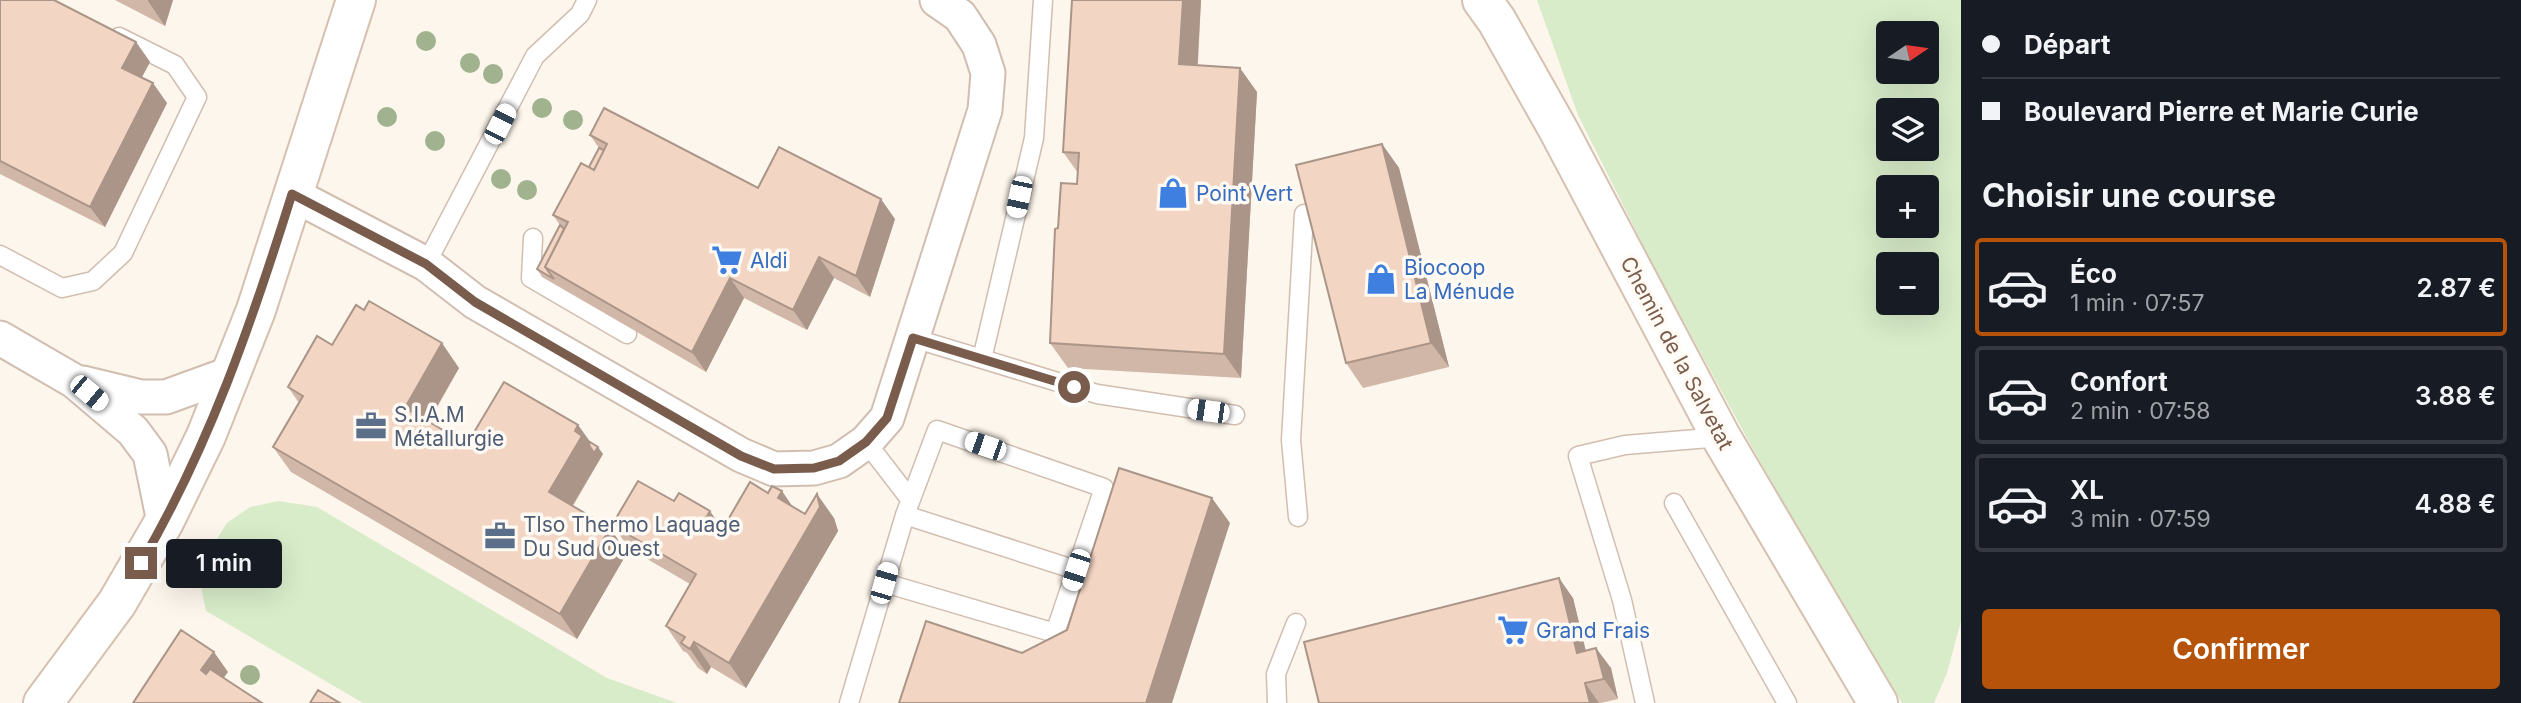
<!DOCTYPE html>
<html lang="fr">
<meta charset="utf-8">
<style>
:root{--surface:#171b24;--page:#242831;--text:#f1f3f6;--muted:#9ea1a6;--line:#363941;--accent:#b45309}
body{margin:0;font-family:Inter,sans-serif;background:var(--page);color:var(--text);height:100vh;display:flex;flex-direction:column;font-size:26px;white-space:nowrap}
*{box-sizing:border-box;margin:0}
p{font-size:23px;color:var(--muted)}
.icon{flex:none;width:38px;height:38px;fill:none;stroke:currentColor;stroke-width:2;stroke-linecap:round;stroke-linejoin:round}
.map{position:relative;flex:1;overflow:hidden}
.sheet{display:flex;flex-direction:column;background:var(--surface);width:560px}
.sheet>*{flex:none}
.banner{display:grid;align-content:center;height:154px;padding:0 21px;background:var(--surface)}
.needle{width:46px;rotate:77deg}
.fabs{position:absolute;left:1876px;top:21px;display:grid;gap:14px}
.fabs a{display:grid;place-items:center;width:63px;height:63px;border-radius:7px;background:var(--surface);box-shadow:0 7px 28px #0002;font-size:35px}
.end{position:absolute;width:32px;height:32px;margin:-16px;border:9px solid #7a5c4d;background:#fff;box-shadow:0 0 0 4px #fff}
.from{border-radius:50%}
.bubble{position:absolute;height:49px;border-radius:7px;background:var(--surface);box-shadow:0 7px 28px #0002;font-size:23px;font-weight:600;line-height:49px;text-align:center}
.car{position:absolute;width:21px;height:42px;margin:-21px -10px;border-radius:9px;box-shadow:0 0 5px 2px #0007;background:linear-gradient(#fff 24%,#345 0 40%,#fff 0 76%,#345 0 86%,#fff 0)}
.banner b{display:flex;align-items:center;gap:24px;height:66px;font-size:26px}
.banner b+b{border-top:2px solid var(--line)}
.banner i{width:18px;height:18px;background:var(--text)}
ul{padding:0;list-style:none}
li{display:flex;align-items:center;gap:21px;height:98px;margin:0 14px 10px;padding:0 7px;border:4px solid var(--line);border-radius:7px}
li div{flex:1}
li b{display:block;font-size:26px}
li em{font-style:normal;font-weight:600}
li.selected{border-color:var(--accent)}
li>.icon{width:63px;height:63px;stroke-width:1.5}
h2{padding:0 21px;font-size:32px;line-height:84px}
.button{display:flex;gap:14px;margin-top:auto;padding:14px 21px}
.button a{flex:1;height:80px;border-radius:7px;background:var(--accent);color:#fff;font-size:28px;font-weight:600;line-height:80px;text-align:center}
main{display:flex;flex:1;min-height:0}
.map>svg:first-child{display:block}
.green{fill:#d8ecc9;fill-rule:evenodd}
.lines{fill:none;stroke-linecap:round;stroke-linejoin:round}
.lane-casing{stroke:#d1beb0;stroke-width:21}
.street-casing{stroke:#d1beb0;stroke-width:37}
.secondary-casing{stroke:#d6c0b0;stroke-width:42}
.lane{stroke:#fff;stroke-width:18}
.street{stroke:#fff;stroke-width:33}
.secondary{stroke:#fff;stroke-width:38}
.tree{fill:#a0b28e}
.wall{fill:#d1b7a8}
.shaded-wall{fill:#aa9588}
.building{fill:#f3d5c3;stroke:#aa9588;stroke-width:2}
.route{stroke:#7a5c4d;stroke-width:9}
.labels{text-anchor:middle;dominant-baseline:central;stroke-width:7;stroke-linejoin:round;paint-order:stroke}
.shop-label{font-size:21px;fill:#366cbe;stroke:#fffaf3;text-anchor:start}
.street-label{font-size:21px;fill:#7a5c4d;stroke:#fffaf3}
.service-label{font-size:21px;fill:#4e5e75;stroke:#fffaf3;text-anchor:start}
</style>
<main>
<div class="map">
<svg width="1961" height="703" viewBox="0 0 1961 703">
<rect width="100%" height="100%" fill="#fdf6ec"/>
<!-- green -->
<path class="green" d="M1537,0h424v621l-14,52 -13,30h-32l-137,-232 -109,-200 -78,-156zM1888,33h39v39h-39zM1888,110h39v39h-39zM1888,187h39v39h-39zM1888,264h39v39h-39z
M279,501l38,6 290,171 70,25h-314l-157,-92 -5,-25 7,-33 19,-30 23,-16z"/>
<g class="lines">
<defs>
<path id="lane" d="M533,238l-2,40 96,56
M0,255l62,33 31,-7 30,-28 74,-156 -22,-32 -56,-28
M426,264l109,-208 45,-42 7,-14
M913,338l184,56 138,21
M982,359l52,-221 9,-138
M866,442l44,57
M1674,503l113,200
M905,515l171,55
M1298,517l-7,-77 13,-226
M849,703l56,-188 32,-85 167,58 -49,145 -170,-50
M1277,703l-1,-29 20,-51
M1645,703l-23,-103 -44,-144 47,-11 96,-8"/>
<path id="street" d="M292,194l134,70 49,38 266,153 33,14 40,-1 25,-7 27,-19 21,-24 98,-308 3,-37 -9,-28 -19,-29 -23,-16
M0,338l74,43 59,50 17,23 14,68
M83,383l58,14h25l66,-24"/>
<path id="secondary" d="M1482,0l15,21 62,110 162,306 157,266
M43,703l74,-100 47,-81 42,-86 50,-126 100,-310"/>
</defs>
<!-- lane casing -->
<use href="#lane" class="lane-casing"/>
<!-- street casing -->
<use href="#street" class="street-casing"/>
<!-- secondary casing -->
<use href="#secondary" class="secondary-casing"/>
<!-- lane -->
<use href="#lane" class="lane"/>
<!-- street -->
<use href="#street" class="street"/>
<!-- secondary -->
<use href="#secondary" class="secondary"/>
</g>
<!-- trees -->
<g class="tree">
<circle cx="426" cy="41" r="10"/>
<circle cx="470" cy="63" r="10"/>
<circle cx="493" cy="74" r="10"/>
<circle cx="542" cy="108" r="10"/>
<circle cx="387" cy="117" r="10"/>
<circle cx="573" cy="120" r="10"/>
<circle cx="435" cy="141" r="10"/>
<circle cx="501" cy="179" r="10"/>
<circle cx="527" cy="190" r="10"/>
<circle cx="250" cy="675" r="10"/>
</g>
<!-- wall -->
<path class="wall" d="M0,0l136,42 14,20 -8,15 25,26 -62,124 -105,-53z
M115,0h58l-8,26z
M1201,0l-3,65 59,27 -16,286 -173,-10 -18,-25 8,-115 19,-44 1,-11 -15,-21z
M590,135l168,53 137,31 -25,78 -36,-19 -27,52 -63,-32 -38,74 -164,-95 -5,-8 23,-44 -7,-10 36,-48 10,-19z
M1382,144l17,24 50,199 -86,21 -17,-25z
M332,345l127,23 -30,54 38,22 111,-19 12,17 13,12 -30,52 37,22 17,25 -50,86 -286,-167 -18,-25 26,-44 -11,-16z
M793,507l12,7 29,4 4,13 -92,157 -35,-21 -4,7 -9,-6 -11,-15 -4,-2 -17,-25 24,-42 -60,-35 -18,-24 110,4z
M1573,598l13,53 25,17 7,31 -17,4h-282z"/>
<!-- shaded-wall -->
<path class="shaded-wall" d="M148,0h25l-8,26 -17,-25z
M1183,0h18l-5,89 -17,-25z
M136,42l14,20 -14,26 -14,-20z
M1240,68l17,24 -16,286 -17,-24z
M153,83l14,20 -62,124 -15,-20z
M1382,144l17,24 50,199 -18,-24z
M881,199l14,20 -25,78 -14,-21z
M819,257l15,21 -27,52 -14,-20z
M730,278l14,20 -38,74 -14,-20z
M442,343l17,25 -37,64 -17,-24z
M578,425l18,25 2,-3 5,7 -37,62 -17,-24z
M782,491l17,25 -21,-18z
M817,494l17,24 4,13 -92,157 -17,-25z
M1212,498l18,25 -58,180h-26z
M710,511l17,25 -22,-16z
M610,528l17,25 -50,86 -17,-25z
M1559,578l14,20 18,75 -14,-20z
M694,642l17,25 -4,7 -17,-25z
M1596,648l15,20 7,31 -14,-20z
M214,652l14,20 -13,18 -14,-20z
M1585,683l14,20h-9z"/>
<!-- building -->
<path class="building" d="M0,0h54l82,42 -14,26 31,15 -63,124 -90,-46z
M1072,0h111l-4,64 61,4 -16,286 -174,-11 5,-114 3,-1 3,-45 16,1 2,-31 -16,-1z
M604,108l154,80 21,-41 102,52 -25,77 -37,-19 -26,53 -63,-32 -38,74 -147,-85 23,-45 -15,-7 28,-52 13,7 13,-26 -17,-9z
M1382,144l49,199 -85,20 -50,-198z
M599,148l5,2 -10,20 -5,-3z
M560,225l4,4 -19,38 9,12 -17,-10z
M369,301l73,42 -37,65 62,36 37,-62 74,43 -3,6 7,5 -33,56 61,36 -50,86 -287,-167 30,-51 -15,-9 29,-51 15,9 24,-40 8,5z
M590,442l8,5 -4,6 -5,-8z
M1119,468l93,30 -66,205h-247l27,-82 96,32 45,-23z
M638,481l36,20 5,-8 31,18 -5,9 17,10 28,-48 18,11 4,-7 10,5 -4,7 27,16 12,-20 3,13 -91,156 -35,-21 -4,7 -9,-6 4,-6 -19,-11 30,-52 -84,-49z
M1559,578l18,75 19,-5 8,31 -19,4 5,20h-271l-15,-61z
M181,630l33,22 -13,18 5,4 4,-5 52,34h-129z
M318,690l22,13h-30z"/>
<g class="lines">
<!-- route -->
<path class="route" d="M141,563c68,-116 111,-241 151,-369l134,70 49,38 266,154 33,13 40,-1 25,-7 27,-19 21,-24 26,-80 161,49"/>
</g>
<!-- icons -->
<defs>
<symbol id="shop-bare" viewBox="-9 -9 18 18"><path d="M-5-2.5h2.3a2.7 3.5 0 0 1 5.4 0H5L5.5 6h-11ZM-1.5-2.5h3a1.5 2.3 0 0 0-3 0Z" fill="#3f7fe0" stroke="#fffaf3" stroke-width="2.5" paint-order="stroke"/></symbol>
<symbol id="supermarket-bare" viewBox="-9 -9 18 18"><path d="M-6-5.5h2.5l.6 2H6L4.5 2H-2.5L-4.4-4H-6ZM-1.5 3.2a1.3 1.3 0 1 0 .1 0ZM3 3.2a1.3 1.3 0 1 0 .1 0Z" fill="#3f7fe0" stroke="#fffaf3" stroke-width="2.5" paint-order="stroke"/></symbol>
<symbol id="office-bare" viewBox="-9 -9 18 18"><path d="M-6-3h4V-5.5h4V-3h4V5H-6ZM-1-4.5V-3h2v-1.5ZM-6 0V1H6V0Z" fill="#5c6f8a" stroke="#fffaf3" stroke-width="2.5" paint-order="stroke"/></symbol>
</defs>
<g fill-rule="evenodd">
<use href="#shop-bare" x="1151" y="171" width="44" height="44"/>
<use href="#supermarket-bare" x="705" y="238" width="44" height="44"/>
<use href="#shop-bare" x="1359" y="257" width="44" height="44"/>
<use href="#office-bare" x="349" y="404" width="44" height="44"/>
<use href="#office-bare" x="478" y="514" width="44" height="44"/>
<use href="#supermarket-bare" x="1491" y="608" width="44" height="44"/>
</g>
<g class="labels">
<!-- shop labels -->
<g class="shop-label">
<text x="1196" y="193">Point Vert</text>
<text x="750" y="260">Aldi</text>
<text x="1404" y="267">Biocoop<tspan x="1404" dy="24">La Ménude</tspan></text>
<text x="1536" y="630">Grand Frais</text>
</g>
<!-- street labels -->
<g class="street-label">
<text transform="translate(1677 353) rotate(62)">Chemin de la Salvetat</text>
</g>
<!-- service labels -->
<g class="service-label">
<text x="394" y="414">S.I.A.M<tspan x="394" dy="24">Métallurgie</tspan></text>
<text x="523" y="524">Tlso Thermo Laquage<tspan x="523" dy="24">Du Sud Ouest</tspan></text>
</g>
</g>
</svg>
<div class="fabs">
<a><svg class="needle" viewBox="-14 -14 28 28"><path d="M0-13l5 13h-10z" fill="#e53935"/><path d="M0 13l5-13h-10z" fill="#9ea1a6"/></svg></a>
<a><svg class="icon" aria-label="layers" viewBox="0 0 24 24"><path d="M12 4l9 5-9 5-9-5zM3 14l9 5 9-5"/></svg></a>
<a>+</a>
<a>−</a>
</div>
<i class="end from" style="left:1074px;top:387px"></i>
<i class="end" style="left:141px;top:563px"></i>
<div class="bubble" style="left:166px;top:539px;width:116px">1 min</div>
<i class="car" style="left:500px;top:124px;rotate:27deg"></i>
<i class="car" style="left:1019px;top:197px;rotate:192deg"></i>
<i class="car" style="left:89px;top:393px;rotate:130deg"></i>
<i class="car" style="left:1208px;top:411px;rotate:278deg"></i>
<i class="car" style="left:985px;top:446px;rotate:289deg"></i>
<i class="car" style="left:1076px;top:570px;rotate:198deg"></i>
<i class="car" style="left:884px;top:583px;rotate:16deg"></i>
</div>
<section class="sheet">
<div class="banner">
<b><i class="from"></i>Départ</b>
<b><i></i>Boulevard Pierre et Marie Curie</b>
</div>
<h2>Choisir une course</h2>
<ul>
<li class="selected"><svg class="icon" aria-label="car" viewBox="0 0 24 24"><path d="M5 17H2v-5l4-1 3-4h7l3 4 3 1v5h-3M9 17h6M6 11h13"/><circle cx="7" cy="17" r="2"/><circle cx="17" cy="17" r="2"/></svg><div><b>Éco</b><p>1 min · 07:57</p></div><em>2.87 €</em></li>
<li><svg class="icon" aria-label="car" viewBox="0 0 24 24"><path d="M5 17H2v-5l4-1 3-4h7l3 4 3 1v5h-3M9 17h6M6 11h13"/><circle cx="7" cy="17" r="2"/><circle cx="17" cy="17" r="2"/></svg><div><b>Confort</b><p>2 min · 07:58</p></div><em>3.88 €</em></li>
<li><svg class="icon" aria-label="car" viewBox="0 0 24 24"><path d="M5 17H2v-5l4-1 3-4h7l3 4 3 1v5h-3M9 17h6M6 11h13"/><circle cx="7" cy="17" r="2"/><circle cx="17" cy="17" r="2"/></svg><div><b>XL</b><p>3 min · 07:59</p></div><em>4.88 €</em></li>
</ul>
<div class="button"><a>Confirmer</a></div>
</section>
</main>
